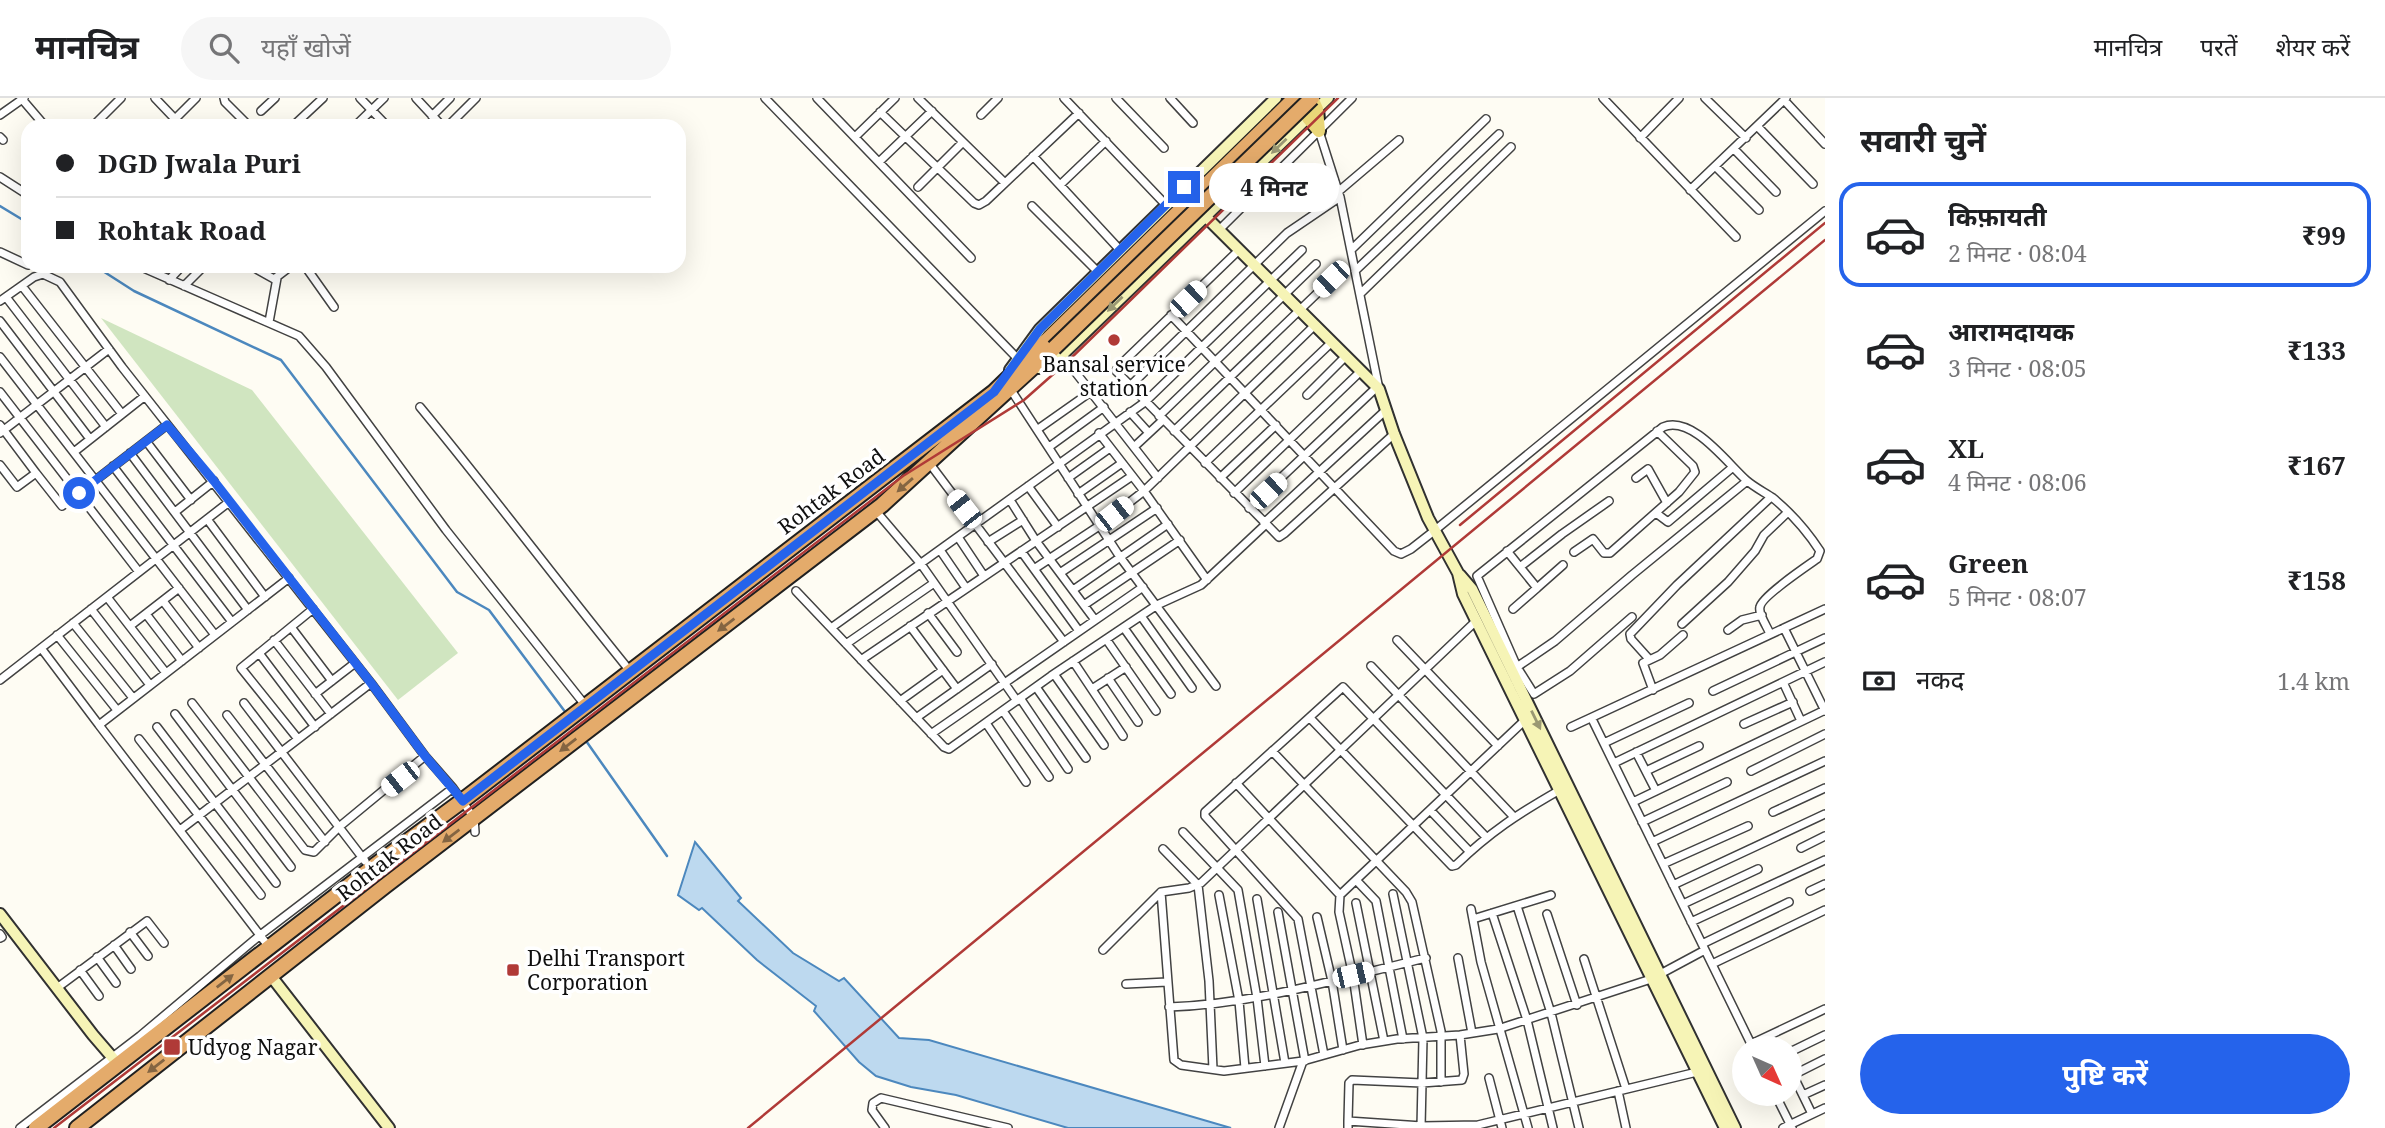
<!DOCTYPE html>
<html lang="hi">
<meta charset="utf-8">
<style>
:root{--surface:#fff;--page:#f6f6f6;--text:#202124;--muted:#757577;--line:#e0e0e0;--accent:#2563eb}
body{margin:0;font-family:"Noto Serif","Noto Sans Devanagari",serif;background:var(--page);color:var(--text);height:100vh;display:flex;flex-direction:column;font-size:26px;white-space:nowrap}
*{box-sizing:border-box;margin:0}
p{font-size:23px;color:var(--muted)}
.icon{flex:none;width:38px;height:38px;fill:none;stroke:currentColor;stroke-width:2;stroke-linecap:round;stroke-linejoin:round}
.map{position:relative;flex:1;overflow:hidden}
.sheet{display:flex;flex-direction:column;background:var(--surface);width:560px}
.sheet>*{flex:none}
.guide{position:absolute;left:21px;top:21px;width:665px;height:154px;border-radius:21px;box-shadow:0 7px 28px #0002;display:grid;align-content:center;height:154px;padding:0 35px;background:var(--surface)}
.needle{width:46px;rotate:135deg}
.fabs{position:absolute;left:1732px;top:938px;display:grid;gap:14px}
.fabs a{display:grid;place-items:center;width:70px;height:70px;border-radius:50%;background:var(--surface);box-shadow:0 7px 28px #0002;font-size:35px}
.end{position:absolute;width:32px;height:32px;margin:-16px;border:9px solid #2563eb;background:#fff;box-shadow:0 0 0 4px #fff}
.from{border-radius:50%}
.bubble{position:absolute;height:49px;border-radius:24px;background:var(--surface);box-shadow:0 7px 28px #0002;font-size:23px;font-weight:700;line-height:49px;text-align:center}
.car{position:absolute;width:21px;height:42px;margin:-21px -10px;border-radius:9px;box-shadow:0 0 5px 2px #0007;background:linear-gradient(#fff 24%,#345 0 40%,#fff 0 76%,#345 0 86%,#fff 0)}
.guide b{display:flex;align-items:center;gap:24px;height:66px;font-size:26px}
.guide b+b{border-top:2px solid var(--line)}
.guide i{width:18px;height:18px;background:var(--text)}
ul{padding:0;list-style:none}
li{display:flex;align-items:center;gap:21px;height:105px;margin:0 14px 10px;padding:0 21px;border:4px solid transparent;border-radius:21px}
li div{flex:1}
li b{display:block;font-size:26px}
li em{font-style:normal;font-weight:700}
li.current{border-color:var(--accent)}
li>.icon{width:63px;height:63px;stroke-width:1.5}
h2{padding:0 35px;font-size:32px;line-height:84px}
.pay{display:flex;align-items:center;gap:18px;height:77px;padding:0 35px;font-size:26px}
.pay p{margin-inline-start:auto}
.cta{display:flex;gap:14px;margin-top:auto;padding:14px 35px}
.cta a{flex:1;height:80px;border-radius:42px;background:var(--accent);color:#fff;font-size:28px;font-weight:700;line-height:80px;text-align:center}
header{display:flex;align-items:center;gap:42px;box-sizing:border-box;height:98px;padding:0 35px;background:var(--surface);border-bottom:2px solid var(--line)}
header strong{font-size:33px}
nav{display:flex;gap:38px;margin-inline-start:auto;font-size:24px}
.search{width:490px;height:63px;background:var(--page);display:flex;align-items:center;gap:18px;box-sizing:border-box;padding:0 24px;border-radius:38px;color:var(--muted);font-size:26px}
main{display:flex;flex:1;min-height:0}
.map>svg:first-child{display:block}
.green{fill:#d0e5c0}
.water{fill:#bdd9ef;stroke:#4c88be;stroke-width:2}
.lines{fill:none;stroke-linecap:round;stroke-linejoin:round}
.stream{stroke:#4c88be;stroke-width:2.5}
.street-casing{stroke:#424242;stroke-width:10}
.secondary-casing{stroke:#313131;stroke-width:14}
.primary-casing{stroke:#202020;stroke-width:16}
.highway-casing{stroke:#202020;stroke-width:18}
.street{stroke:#fff;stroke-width:7}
.secondary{stroke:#f6f4b6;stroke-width:10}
.primary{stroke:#e9d678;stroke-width:12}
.highway{stroke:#e4ab6b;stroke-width:14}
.rail{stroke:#b03a37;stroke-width:2.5}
.highway-bridge-casing{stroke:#202020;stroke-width:18;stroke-linecap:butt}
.highway-bridge{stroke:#e4ab6b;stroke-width:14}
.oneway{fill:#9a9873}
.oneway2{fill:#846542}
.route{stroke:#2563eb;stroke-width:9}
.poi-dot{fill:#b03a37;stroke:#fff;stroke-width:2.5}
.labels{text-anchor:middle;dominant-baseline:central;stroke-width:7;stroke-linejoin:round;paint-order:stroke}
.poi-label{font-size:21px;fill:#0f0f0f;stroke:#fff;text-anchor:start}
.street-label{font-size:21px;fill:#0f0f0f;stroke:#fff}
</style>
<header>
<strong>मानचित्र</strong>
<div class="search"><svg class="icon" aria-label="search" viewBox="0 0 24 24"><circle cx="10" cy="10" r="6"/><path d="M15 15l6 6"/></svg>यहाँ खोजें</div>
<nav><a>मानचित्र</a><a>परतें</a><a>शेयर करें</a></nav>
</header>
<main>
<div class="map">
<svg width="1825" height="1030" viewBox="0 0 1825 1030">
<rect width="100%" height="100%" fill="#fefcf3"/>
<!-- green -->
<path class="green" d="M101,220l151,72 206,263 -60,47z"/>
<!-- water -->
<path class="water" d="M695,744l46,56 -3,3 55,52 46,28 5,-3 55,60 30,2 302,88h-163l-112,-33 -45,-8 -35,-11 -17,-14 -45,-51 2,-5 -59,-46 -55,-52 -3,2 -21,-15z"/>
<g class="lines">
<!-- stream -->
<path class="stream" d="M0,108l28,17
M95,168l39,25 147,69 176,232 32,18 77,103
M584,640l83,118"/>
<defs>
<path id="street" d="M21,0l24,28
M155,0l20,21 -7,7
M224,0l1,4 24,24
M360,0l27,28
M416,0l26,28
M765,0l253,261
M817,0l154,160
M918,0l87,85
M1064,0l102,107
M1116,0l48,50
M1170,0l23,25
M1603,0l133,139
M1705,0l41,40
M1784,2l41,44
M261,13l14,-13
M880,14l94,91 5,2 7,-4 93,-88
M0,17l24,-17
M981,17l17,-17
M432,18l18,-18
M175,21l21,-21
M93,28l28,-28
M293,28l30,-28
M355,28l29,-28
M448,28l28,-28
M1757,28l56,58
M1319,33l21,66 39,192
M0,39l3,3
M855,39l40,-39
M1640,40l39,-40
M1734,51l42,43
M1033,58l87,94
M879,64l53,-51
M1716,69l43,43
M0,79l28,18
M1060,87l46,-44
M918,89l45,-45
M1690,92l96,-92
M1339,93l60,-51
M1032,108l66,66
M1219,132l133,-132
M1239,152l-121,117 -2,4 2,2 161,164 6,-4 109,-99
M1351,152l135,-131
M0,154l28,13
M139,168l160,70 27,31 120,163 139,175
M251,168l23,13 17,-13
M305,168l29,41
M1355,173l144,-137
M169,182l13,-14
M22,188l100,128
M184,188l20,-20
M1360,196l151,-147
M6,199l100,130
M0,203l34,-24 9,-3 17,8 62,85 249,316 54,73 28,32 21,30 1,14
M1171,217l223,236 7,3 10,-5 23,-18 391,-320
M0,223l90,118
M269,224l8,-44
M1062,257l96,123
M0,259l215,278
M1130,288l157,-153 53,-36
M1011,292l109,167 96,129
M0,294l139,180
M1307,297l39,-39
M420,309c72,87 139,177 210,264
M1130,314l19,21
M1159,318l157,-152
M0,327l36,48
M1038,331l54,-38
M1174,333l157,-151
M0,335l109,-84
M1099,335l45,58 63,89
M146,343l45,59
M1049,349l55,-40
M1134,349l29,-27
M74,354l71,-56
M130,355l118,157
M1205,365l127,-121
M930,366l134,178
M0,367l17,22 19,-14 26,33 105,-81
M113,368l119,156
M1068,380l42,-30
M1220,380l56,-53
M1636,380l12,-9 19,34
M1028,388l30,41
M1234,395l127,-122
M1078,396l44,-31
M1010,402l26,41 59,79
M1249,410l128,-121
M875,412l46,54 96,137
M175,414l39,-31
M1656,415l12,9 65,-55
M207,421l58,78
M1264,425l122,-113
M958,439l26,39
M988,444l35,-22
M940,452l26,38
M1021,453l58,80
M1507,453l30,37 26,-23
M1574,454l19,-13 11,14h6l69,-61 16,-20 -2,-6 -36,-35
M1520,469l42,-33 47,-33
M1034,471l65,-43 45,-35 171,-166
M1060,475l97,-65
M1073,492l95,-66
M796,493l148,156 5,2 102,-73 106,-71 44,-20 64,-60
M107,499l59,76
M163,503l36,47
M1084,507l96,-65
M91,511l59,76
M1513,511l24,-21
M928,515l29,39
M146,516l36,47
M1141,518l51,72
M1632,519l-62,54 -36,23 -17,-27 -40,-91 186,-149c29,-12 63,35 83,53 8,7 18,12 27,18 18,15 34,33 47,53l-3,8c-10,7 -56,38 -57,48 -2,7 8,21 10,27
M73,525l60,75
M1682,526l46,-42 27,-31 9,-16 24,-23
M130,528l49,-38
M910,528l47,63
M291,529l41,54
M831,530l314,-226 157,-152
M1124,530l47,66
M1784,530l41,83
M1728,532l14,-10 20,-5
M57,537l60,75
M1106,541l50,72
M274,542l57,74
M1397,542l101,106
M846,546l88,-61
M41,550l58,77
M259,555l56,74
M1649,561l-18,-20 -1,-5 47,-49 94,-88
M861,562l271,-184
M1073,563l50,75
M1371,568l142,150
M1517,569l38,-26 77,-66 115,-94
M1054,576l50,71
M1108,580l30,44
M0,582l229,-178
M1783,584l18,39
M1036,589l50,71
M1092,591l34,-22
M1653,592l-10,-27 17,-8 23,-20
M1713,593l112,-53
M315,596l40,-31
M1020,600l48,71
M900,603l43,-31
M192,605l113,147 9,2 25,-25 86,-71
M244,605l121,158
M1003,613l46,66
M175,616l116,153
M227,617l98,127
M916,620l76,-54
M1310,620l142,148 4,-1c34,-33 62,-51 102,-74
M1592,621l161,329
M986,625l40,59
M1744,626l49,-22
M157,629l119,156
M1571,629l254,-118
M931,636l212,-147
M139,641l122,156
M298,641l-57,-71 72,-59
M1604,645l85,-40
M1272,653l134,141 6,10 29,129v51
M1636,654l20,39
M1614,665l211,-101
M1646,673l53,-25
M1751,673l74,-37
M1236,685l104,112 184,-174
M1633,704l192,-92
M1430,712l40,42
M1773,714l52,-24
M1642,724l85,-40
M180,732l191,-147
M1183,734l55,58 19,108 8,68
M1652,744l173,-81
M1801,750l24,-12
M1163,751l35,36 11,96 4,88
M1663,766l85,-38
M1356,782l20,21 27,138
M1673,787l152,-71
M1810,793l15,-7
M1161,794l13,168 7,5 43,6 79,-10 57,-16 37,-6 63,-4 38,-6 153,-50 54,-29
M1393,796l30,144 -2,89
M1219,797l20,106 6,67
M1340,797l-1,17 14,64 10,69
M1257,801l28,164
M1356,805l28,138
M1683,806l75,-35
M1517,808l34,107 28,115
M1471,811l10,53 47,166
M1278,814l27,149
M1492,815l35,107 26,108
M1547,816l30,91
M1317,819l15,64 11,69
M1473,821l78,-24
M1691,824l134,-62
M130,834l18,24
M0,836l2,3 -2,1
M1702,846l87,-42
M114,847l17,24
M269,849l-170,-222 190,-147
M1103,852l58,-58 28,-4 12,-5 275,-262
M97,859l19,26
M1458,860l14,75
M1584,861l42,130
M1712,866l113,-54
M80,872l19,26
M1126,886l41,-2
M57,890l90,-67 17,22
M1169,909c88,-3 172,-29 257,-49
M1751,946l74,-35
M1790,954l35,-17
M1324,957l-26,-136 -93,-103v-4l138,-125 143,150
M1793,977l19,39
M1791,978l34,-17
M1489,980l13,50
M1618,993l8,37
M1775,996l17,34
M1803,997l22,-10
M1348,1023l1,-38 3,-3 70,3 40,-3 2,-6 -4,-39
M20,1030l120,-92 119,-100 194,-148
M885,1030l-13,-18 1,-7 8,-5 127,30
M1279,1030l24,-67
M1348,1030v-7l74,5 56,-1 219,-53
M1783,1030l42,-20"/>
<path id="secondary" d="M1206,119l173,172 15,45 34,84 30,55 5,21 262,534
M1039,270l23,-13 266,-257
M1010,272l30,-41 236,-231
M1460,477l12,14 263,539
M0,816l93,121 25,29
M271,878l118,152"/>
<path id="primary" d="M1312,0l5,11 2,22
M1300,3l8,17 11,13"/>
<path id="highway" d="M36,1030l338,-262 88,-65 532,-409 301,-294
M77,1030l308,-242 497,-381 172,-157"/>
</defs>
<!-- street casing -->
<use href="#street" class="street-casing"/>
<!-- secondary casing -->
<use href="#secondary" class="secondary-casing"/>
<!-- primary casing -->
<use href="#primary" class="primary-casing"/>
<!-- highway casing -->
<use href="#highway" class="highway-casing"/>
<!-- street -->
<use href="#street" class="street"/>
<!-- secondary -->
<use href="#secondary" class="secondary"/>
<!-- primary -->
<use href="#primary" class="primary"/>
<!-- highway -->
<use href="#highway" class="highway"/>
<!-- rail -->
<path class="rail" d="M1460,427l365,-302
M54,1030l849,-652 121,-76 43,-38 271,-264
M748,1030l1077,-888"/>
<defs>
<path id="highway-bridge" d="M1054,250l258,-250"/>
</defs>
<!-- highway-bridge casing -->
<use href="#highway-bridge" class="highway-bridge-casing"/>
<!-- highway-bridge -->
<use href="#highway-bridge" class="highway-bridge"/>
</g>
<!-- one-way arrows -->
<defs><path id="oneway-solid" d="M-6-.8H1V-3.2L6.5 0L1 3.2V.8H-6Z" transform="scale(1.75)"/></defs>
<g class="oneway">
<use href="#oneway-solid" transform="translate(1279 48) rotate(136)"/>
<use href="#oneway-solid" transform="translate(1115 206) rotate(136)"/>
<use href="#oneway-solid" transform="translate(1536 622) rotate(64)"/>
</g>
<g class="oneway2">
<use href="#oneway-solid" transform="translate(905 387) rotate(139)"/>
<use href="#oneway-solid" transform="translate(726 527) rotate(143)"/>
<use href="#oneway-solid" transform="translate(568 647) rotate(142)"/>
<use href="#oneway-solid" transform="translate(451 738) rotate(143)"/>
<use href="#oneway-solid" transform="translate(225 883) rotate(-38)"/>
<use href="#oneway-solid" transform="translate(156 968) rotate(142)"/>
</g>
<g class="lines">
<!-- route -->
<path class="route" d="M79,395l88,-68 47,56 157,202 54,73 38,45 531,-409 46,-63 144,-142"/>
</g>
<!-- markers -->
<g class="poi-dot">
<circle cx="1114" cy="242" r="7"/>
<rect x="506" y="865" width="14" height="14" rx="3.5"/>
<rect x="163" y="940" width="18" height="18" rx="3.5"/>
</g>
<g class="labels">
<!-- poi labels -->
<g class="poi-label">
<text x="1114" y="266" text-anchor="middle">Bansal service<tspan x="1114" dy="24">station</tspan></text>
<text x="527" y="860">Delhi Transport<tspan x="527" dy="24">Corporation</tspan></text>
<text x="188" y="949">Udyog Nagar</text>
</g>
<!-- street labels -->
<g class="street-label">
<text transform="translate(831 393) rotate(-37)">Rohtak Road</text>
<text transform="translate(389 759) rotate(-38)">Rohtak Road</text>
</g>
</g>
</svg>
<div class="fabs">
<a><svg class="needle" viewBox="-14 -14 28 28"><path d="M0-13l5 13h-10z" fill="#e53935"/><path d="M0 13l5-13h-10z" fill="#757577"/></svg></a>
</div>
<i class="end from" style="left:79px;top:395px"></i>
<i class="end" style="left:1184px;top:89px"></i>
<div class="bubble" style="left:1209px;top:65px;width:130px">4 मिनट</div>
<i class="car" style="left:1331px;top:181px;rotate:226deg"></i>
<i class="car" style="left:1188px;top:201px;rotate:46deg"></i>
<i class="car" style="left:1268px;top:393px;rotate:47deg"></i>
<i class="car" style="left:964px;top:411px;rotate:322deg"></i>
<i class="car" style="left:1114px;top:416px;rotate:52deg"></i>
<i class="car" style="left:400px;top:681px;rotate:232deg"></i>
<i class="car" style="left:1353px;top:877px;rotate:77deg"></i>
<div class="guide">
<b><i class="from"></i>DGD Jwala Puri</b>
<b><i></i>Rohtak Road</b>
</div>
</div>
<section class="sheet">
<h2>सवारी चुनें</h2>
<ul>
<li class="current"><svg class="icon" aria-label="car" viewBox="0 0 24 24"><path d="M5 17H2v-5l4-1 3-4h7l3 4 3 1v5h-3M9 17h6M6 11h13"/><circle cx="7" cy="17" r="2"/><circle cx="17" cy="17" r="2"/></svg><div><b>किफ़ायती</b><p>2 मिनट · 08:04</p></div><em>₹99</em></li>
<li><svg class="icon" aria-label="car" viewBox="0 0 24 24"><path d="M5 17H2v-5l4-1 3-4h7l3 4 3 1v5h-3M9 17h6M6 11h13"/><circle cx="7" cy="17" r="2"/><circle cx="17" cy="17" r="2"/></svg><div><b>आरामदायक</b><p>3 मिनट · 08:05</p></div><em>₹133</em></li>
<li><svg class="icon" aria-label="car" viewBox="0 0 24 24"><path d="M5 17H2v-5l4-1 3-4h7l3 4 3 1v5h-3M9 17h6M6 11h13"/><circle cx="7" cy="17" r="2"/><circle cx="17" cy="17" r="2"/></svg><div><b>XL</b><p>4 मिनट · 08:06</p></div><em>₹167</em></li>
<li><svg class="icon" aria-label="car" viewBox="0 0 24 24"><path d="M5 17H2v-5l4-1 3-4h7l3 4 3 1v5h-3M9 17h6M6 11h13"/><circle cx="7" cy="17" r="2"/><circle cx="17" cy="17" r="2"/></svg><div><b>Green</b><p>5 मिनट · 08:07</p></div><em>₹158</em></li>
</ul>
<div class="pay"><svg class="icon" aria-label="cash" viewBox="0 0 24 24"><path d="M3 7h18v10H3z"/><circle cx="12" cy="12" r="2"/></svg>नकद<p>1.4 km</p></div>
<div class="cta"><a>पुष्टि करें</a></div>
</section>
</main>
